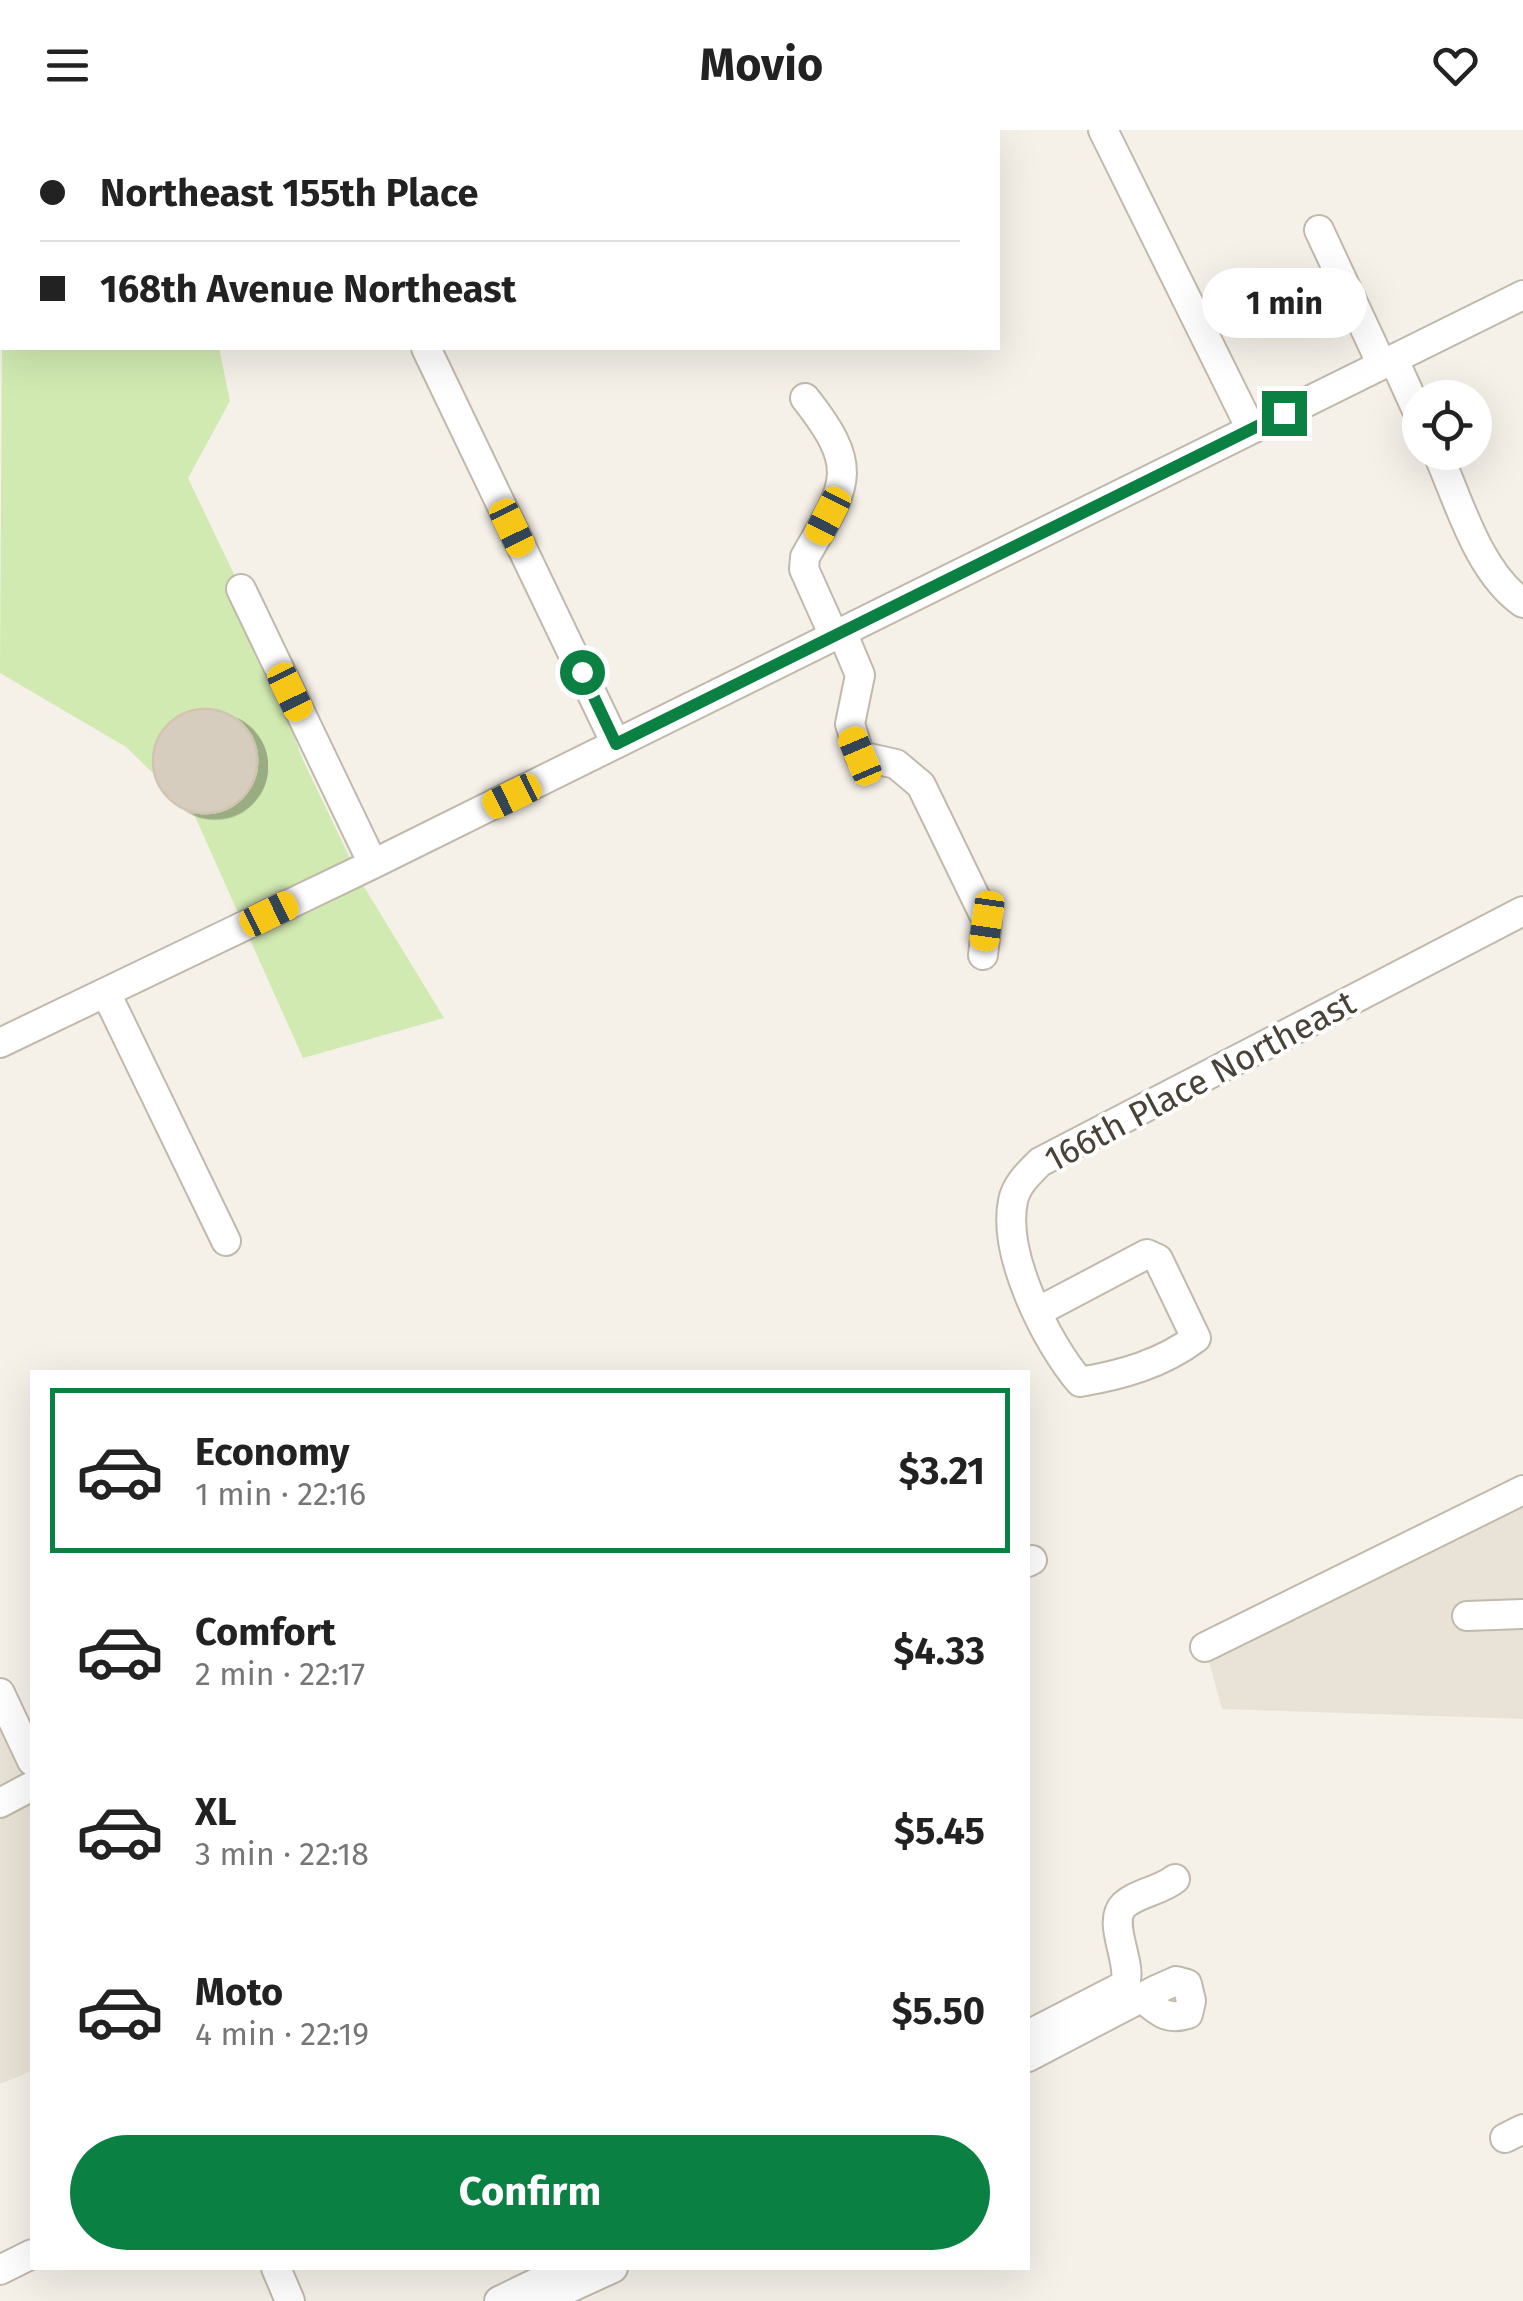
<!DOCTYPE html>
<meta charset="utf-8">
<style>
:root{--surface:#fff;--page:#f2f2f2;--text:#222;--muted:#767676;--line:#e0e0e0;--accent:#0b8043}
body{margin:0;font-family:"Fira Sans",sans-serif;background:var(--page);color:var(--text);height:100vh;display:flex;flex-direction:column;font-size:38px;white-space:nowrap}
*{box-sizing:border-box;margin:0}
p{font-size:32px;color:var(--muted)}
.icon{flex:none;width:55px;height:55px;fill:none;stroke:currentColor;stroke-width:2;stroke-linecap:round;stroke-linejoin:round}
.map{position:relative;flex:1;overflow:hidden}
.panel{position:absolute;left:30px;top:1240px;width:1000px;height:900px;display:flex;flex-direction:column;background:var(--surface);border-radius:0px;box-shadow:0 10px 40px #0002}
.panel>*{flex:none}
.banner{position:absolute;left:0px;top:0px;width:1000px;height:220px;box-shadow:0 10px 40px #0002;display:grid;align-content:center;height:220px;padding:0 40px;background:var(--surface)}
.tools{position:absolute;left:1402px;top:250px;display:grid;gap:20px}
.tools a{display:grid;place-items:center;width:90px;height:90px;border-radius:50%;background:var(--surface);box-shadow:0 10px 40px #0002;font-size:50px}
.end{position:absolute;width:45px;height:45px;margin:-22px;border:12px solid #0b8043;background:#fff;box-shadow:0 0 0 5px #fff}
.from{border-radius:50%}
.bubble{position:absolute;height:70px;border-radius:35px;background:var(--surface);box-shadow:0 10px 40px #0002;font-size:32px;font-weight:700;line-height:70px;text-align:center}
.car{position:absolute;width:30px;height:60px;margin:-30px -15px;border-radius:12px;box-shadow:0 0 8px 2px #0007;background:linear-gradient(#f5c518 24%,#345 0 40%,#f5c518 0 76%,#345 0 86%,#f5c518 0)}
.banner b{display:flex;align-items:center;gap:35px;height:95px;font-size:38px}
.banner b+b{border-top:2px solid var(--line)}
.banner i{width:25px;height:25px;background:var(--text)}
ul{padding:18px 0 0;list-style:none}
li{display:flex;align-items:center;gap:30px;height:165px;margin:0 20px 15px;padding:0 20px;border:5px solid transparent;border-radius:0px}
li div{flex:1}
li b{display:block;font-size:38px}
li em{font-style:normal;font-weight:700}
li.on{border-color:var(--accent)}
li>.icon{width:90px;height:90px;stroke-width:1.5}
.cta{display:flex;gap:20px;margin-top:auto;padding:20px 40px}
.cta a{flex:1;height:115px;border-radius:60px;background:var(--accent);color:#fff;font-size:40px;font-weight:700;line-height:115px;text-align:center}
header{display:flex;justify-content:space-between;align-items:center;height:130px;padding:0 40px;background:var(--surface);font-size:45px;font-weight:700}
.map>svg:first-child{display:block}
.residential{fill:#e9e3d7}
.green{fill:#d1eab1}
.building{fill:#d7cdbe;stroke:#d2c4b1;stroke-width:2.5;filter:url(#shadow)}
.lines{fill:none;stroke-linecap:round;stroke-linejoin:round}
.minor-casing{stroke:#c1b9ab;stroke-width:32}
.minor{stroke:#fff;stroke-width:28}
.route{stroke:#0b8043;stroke-width:12}
.labels{text-anchor:middle;dominant-baseline:central;stroke-width:8;stroke-linejoin:round;paint-order:stroke}
.street-label{font-size:35px;fill:#494237;stroke:#fff}
</style>
<header><svg class="icon" aria-label="menu" viewBox="0 0 24 24"><path d="M4 6h16M4 12h16M4 18h16"/></svg>Movio<svg class="icon" aria-label="heart" viewBox="0 0 24 24"><path d="M12 20l-8-8c-3-5 5-10 8-4 3-6 11-1 8 4z"/></svg></header>
<div class="map">
<svg width="1523" height="2171" viewBox="0 0 1523 2171">
<defs>
<filter id="shadow"><feDropShadow dx="10" dy="5.5" stdDeviation="0" flood-color="#0004"/></filter>
</defs>
<rect width="100%" height="100%" fill="#f5f1e9"/>
<!-- residential -->
<path class="residential" d="M1523,1360v229l-301,-10 -17,-62z
M0,1583l32,73v285l-32,13z"/>
<!-- green -->
<path class="green" d="M2,207v11h217l11,53 -42,77 53,111 61,169 61,127 81,133 -141,40 -110,-246 -67,-65 -126,-74z"/>
<!-- building -->
<path class="building" d="M153 631a52 52 0 1 1 104 0a52 52 0 1 1-104 0Z"/>
<g class="lines">
<defs>
<path id="minor" d="M1103,0l148,299
M1319,100l63,135
M426,218l190,396
M1394,230l26,57
M805,268c56,71 42,86 0,159l-1,12 30,67
M1437,322c22,49 41,120 86,151
M241,459l132,275
M842,502l18,43 -10,49 10,32 36,8 25,21 66,136 -4,34
M106,863l120,248
M0,913l373,-179 1150,-569
M1039,1181l108,-57 11,5 38,79c-34,26 -75,37 -116,44 -34,-40 -78,-128 -67,-181 3,-16 16,-28 27,-39l483,-251
M1028,1432l4,-2
M1467,1486l56,-2
M1205,1517l318,-157
M0,1563l32,68
M0,1673l32,-17
M1028,1905l97,-50c8,-23 -19,-62 -1,-80 13,-12 36,-14 51,-26
M1028,1927l130,-68 18,-8 11,3 4,17 -3,13c-22,7 -29,-3 -46,-16
M1505,2008l18,-9
M276,2138l14,33
M0,2140l32,-16
M499,2171l68,-33
M541,2171l72,-33"/>
</defs>
<!-- minor casing -->
<use href="#minor" class="minor-casing"/>
<!-- minor -->
<use href="#minor" class="minor"/>
</g>
<g class="lines">
<!-- route -->
<path class="route" d="M582,542l34,72 668,-331"/>
</g>
<g class="labels">
<!-- street labels -->
<g class="street-label">
<text transform="translate(1200 951) rotate(-28)">166th Place Northeast</text>
</g>
</g>
</svg>
<div class="tools">
<a><svg class="icon" aria-label="locate" viewBox="0 0 24 24"><circle cx="12" cy="12" r="6"/><path d="M12 2v4M12 18v4M2 12h4M18 12h4"/></svg></a>
</div>
<i class="end from" style="left:582px;top:542px"></i>
<i class="end" style="left:1284px;top:283px"></i>
<div class="bubble" style="left:1202px;top:138px;width:165px">1 min</div>
<i class="car" style="left:828px;top:386px;rotate:207deg"></i>
<i class="car" style="left:512px;top:398px;rotate:154deg"></i>
<i class="car" style="left:290px;top:562px;rotate:154deg"></i>
<i class="car" style="left:860px;top:626px;rotate:337deg"></i>
<i class="car" style="left:512px;top:666px;rotate:244deg"></i>
<i class="car" style="left:269px;top:784px;rotate:64deg"></i>
<i class="car" style="left:987px;top:791px;rotate:188deg"></i>
<div class="banner">
<b><i class="from"></i>Northeast 155th Place</b>
<b><i></i>168th Avenue Northeast</b>
</div>
<section class="panel">
<ul>
<li class="on"><svg class="icon" aria-label="car" viewBox="0 0 24 24"><path d="M5 17H2v-5l4-1 3-4h7l3 4 3 1v5h-3M9 17h6M6 11h13"/><circle cx="7" cy="17" r="2"/><circle cx="17" cy="17" r="2"/></svg><div><b>Economy</b><p>1 min · 22:16</p></div><em>$3.21</em></li>
<li><svg class="icon" aria-label="car" viewBox="0 0 24 24"><path d="M5 17H2v-5l4-1 3-4h7l3 4 3 1v5h-3M9 17h6M6 11h13"/><circle cx="7" cy="17" r="2"/><circle cx="17" cy="17" r="2"/></svg><div><b>Comfort</b><p>2 min · 22:17</p></div><em>$4.33</em></li>
<li><svg class="icon" aria-label="car" viewBox="0 0 24 24"><path d="M5 17H2v-5l4-1 3-4h7l3 4 3 1v5h-3M9 17h6M6 11h13"/><circle cx="7" cy="17" r="2"/><circle cx="17" cy="17" r="2"/></svg><div><b>XL</b><p>3 min · 22:18</p></div><em>$5.45</em></li>
<li><svg class="icon" aria-label="car" viewBox="0 0 24 24"><path d="M5 17H2v-5l4-1 3-4h7l3 4 3 1v5h-3M9 17h6M6 11h13"/><circle cx="7" cy="17" r="2"/><circle cx="17" cy="17" r="2"/></svg><div><b>Moto</b><p>4 min · 22:19</p></div><em>$5.50</em></li>
</ul>
<div class="cta"><a>Confirm</a></div>
</section>
</div>
